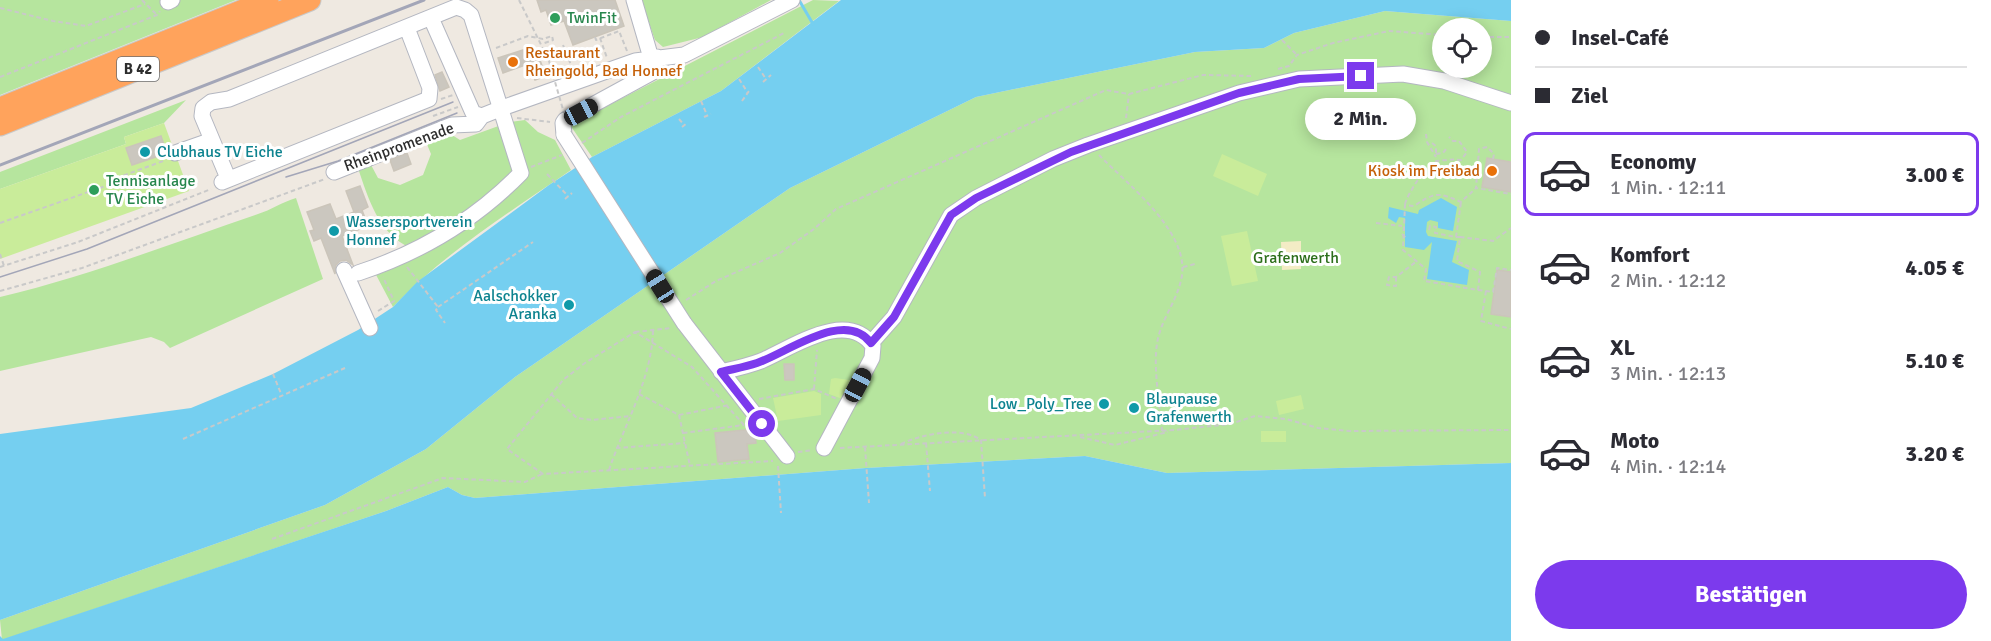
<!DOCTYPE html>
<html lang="de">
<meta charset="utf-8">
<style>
:root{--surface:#fff;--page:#f7f7f7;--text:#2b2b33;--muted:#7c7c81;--line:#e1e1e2;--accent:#7c3aed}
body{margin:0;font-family:Signika,sans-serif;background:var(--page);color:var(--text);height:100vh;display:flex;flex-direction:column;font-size:22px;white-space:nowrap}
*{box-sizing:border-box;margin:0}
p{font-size:20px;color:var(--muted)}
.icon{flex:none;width:33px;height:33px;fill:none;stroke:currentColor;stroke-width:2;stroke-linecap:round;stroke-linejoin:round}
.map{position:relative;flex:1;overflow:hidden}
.drawer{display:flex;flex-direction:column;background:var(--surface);width:480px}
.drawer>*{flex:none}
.guide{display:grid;align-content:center;height:132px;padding:0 24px;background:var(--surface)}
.buttons{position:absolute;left:1432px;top:18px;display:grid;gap:12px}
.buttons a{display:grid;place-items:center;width:60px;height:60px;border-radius:50%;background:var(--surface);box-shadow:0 3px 15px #0003;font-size:30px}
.end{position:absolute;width:27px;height:27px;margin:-14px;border:8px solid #7c3aed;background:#fff;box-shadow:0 0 0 3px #fff}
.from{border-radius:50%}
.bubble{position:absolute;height:42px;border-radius:21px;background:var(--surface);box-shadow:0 3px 15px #0003;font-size:20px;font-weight:700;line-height:42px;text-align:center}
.car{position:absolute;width:18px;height:36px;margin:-18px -9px;border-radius:8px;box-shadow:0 0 4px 2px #0007;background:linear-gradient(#222 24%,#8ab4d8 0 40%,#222 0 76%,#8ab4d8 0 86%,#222 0)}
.guide b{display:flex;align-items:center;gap:21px;height:57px;font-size:22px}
.guide b+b{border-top:2px solid var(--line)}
.guide i{width:15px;height:15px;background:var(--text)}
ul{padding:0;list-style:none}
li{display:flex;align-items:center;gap:18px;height:84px;margin:0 12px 9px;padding:0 12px;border:3px solid transparent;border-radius:12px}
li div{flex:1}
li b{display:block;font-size:22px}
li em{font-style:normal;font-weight:700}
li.on{border-color:var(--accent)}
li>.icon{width:54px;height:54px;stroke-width:1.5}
.action{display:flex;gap:12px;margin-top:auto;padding:12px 24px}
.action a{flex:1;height:69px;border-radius:36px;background:var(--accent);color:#fff;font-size:24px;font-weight:700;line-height:69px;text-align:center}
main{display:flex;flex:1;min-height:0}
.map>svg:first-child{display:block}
.green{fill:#b6e59e;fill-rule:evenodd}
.sand{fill:#f3ecc5}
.pitch{fill:#c9ec9a}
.water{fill:#75cff0}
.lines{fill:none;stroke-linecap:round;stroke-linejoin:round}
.stream{stroke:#75cff0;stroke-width:3}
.building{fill:#cbc7bf;stroke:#cbc5ba;stroke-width:1.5}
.minor-casing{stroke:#b4b7c1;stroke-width:17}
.highway-casing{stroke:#c9c9c9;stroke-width:23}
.path{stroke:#c9c9c9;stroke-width:2;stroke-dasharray:4.5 3;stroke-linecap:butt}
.minor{stroke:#fff;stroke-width:15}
.highway{stroke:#ffa35c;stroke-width:21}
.tram{stroke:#a3a6b8;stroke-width:1.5}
.rail{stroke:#a3a6b8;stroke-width:3}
.minor-bridge-casing{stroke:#b4b7c1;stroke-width:17;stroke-linecap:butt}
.path-bridge{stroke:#c9c9c9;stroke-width:2;stroke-dasharray:4.5 3;stroke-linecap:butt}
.minor-bridge{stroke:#fff;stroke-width:15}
.route{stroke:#7c3aed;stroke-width:8}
.leisure-dot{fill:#2e9e5b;stroke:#fff;stroke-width:2}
.food-dot{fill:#e8710a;stroke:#fff;stroke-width:2}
.culture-dot{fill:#0f9aa8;stroke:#fff;stroke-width:2}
.labels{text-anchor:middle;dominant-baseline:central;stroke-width:6;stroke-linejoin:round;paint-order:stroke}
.shield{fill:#fff;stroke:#6d6d6d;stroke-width:1.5}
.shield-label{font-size:15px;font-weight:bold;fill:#2e2e2e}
.leisure-label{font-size:16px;fill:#27864d;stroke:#fff;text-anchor:start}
.food-label{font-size:16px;fill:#c56008;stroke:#fff;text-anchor:start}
.street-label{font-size:16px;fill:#2e2e2e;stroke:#fff}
.culture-label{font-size:16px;fill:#0d838f;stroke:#fff;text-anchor:start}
.park-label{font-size:16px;fill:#2c6e1b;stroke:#fff}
</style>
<main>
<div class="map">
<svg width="1511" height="641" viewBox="0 0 1511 641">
<rect width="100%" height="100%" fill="#efe9e1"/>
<!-- green -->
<path class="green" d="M0,0h236l-236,95z
M641,0h130l-68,37 -40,10 -8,-7z
M813,0l26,1 -118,90 -129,66 -22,-32z
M1385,11l126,10v442l-344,10 -82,-17 -219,12 -391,30 -13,-3 -14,-8 -62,24 -384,129 -2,-20 325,-115 101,-56 89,-72 275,-189 186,-91 219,-45 69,-4 30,-15zM1443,28h39v40h-39z
M186,100l-22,23 -40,14 2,7 -126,45v-17z
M525,120l13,12 17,8 16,30c-61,42 -127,83 -178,137l-19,-36 153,-95 -17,-54z
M504,124l12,43 -7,16 -98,65c-32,-13 -43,-50 -53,-80l12,-5 8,15 22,7 23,-10 8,-21 -5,-12 23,-9 11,7z
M296,198l27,81 -153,69 -6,-6 -13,-5 -151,34v-74c89,-21 172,-54 258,-83 13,-4 24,-12 38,-16z"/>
<!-- sand -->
<path class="sand" d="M1301,241v28l-19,1 -1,-28z"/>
<!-- pitch -->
<path class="pitch" d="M164,123l25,68 -189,68v-70l126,-45 -2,-7z
M1222,154l45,20 -9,22 -45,-20z
M1247,231l11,50 -26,5 -11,-50z
M835,378l28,4 -7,22 -27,-10 2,-15z
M814,391l7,3v21l-43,6 -5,-23z
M1301,395l3,14 -25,6 -3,-14z
M1261,431h25v11h-25z"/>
<!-- water -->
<path class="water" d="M841,0h670v21l-126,-10 -91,22 -30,15 -69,4 -219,45 -186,91 -275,189 -89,72 -101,56 -325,115v-186l191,-26 82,-34 85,-44 35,-23 24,-25 132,-97 43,-28 129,-66z
M1441,198l16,9 -4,24 -15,-3v-6l-8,-2 -3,2 -1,10 2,4 29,5 -5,21 17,8 -2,15 -40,-6 5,-37 -8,8 -19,-3v-29l-6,-1 -3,6 -8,-5 1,-11 29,7 1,-4z
M1085,456l82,17 344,-10v178h-1511v-5l3,3 383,-128 62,-24 14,8 13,3 391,-30z"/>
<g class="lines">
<!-- stream -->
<path class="stream" d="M799,0l14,24"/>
</g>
<!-- building -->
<path class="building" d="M537,0h78l9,26 -51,19 -9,-24 -13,4 -5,-15 -5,2z
M523,50l5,14 -25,9 -5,-15z
M538,55l8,21 -11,4 -8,-21z
M442,72l7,15 -9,4 -5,-16z
M161,136l5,15 -8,2 1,3 -27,9 -6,-17z
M407,153l4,11 -17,7 -4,-11z
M1487,158l24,4v30l-29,-5z
M360,186l8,21 -6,3 6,16 -26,10 11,29 -7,-5 -6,1 -4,4 -1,9 -14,-36 -7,3 -4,-10 4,-1 -7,-18 23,-8 6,15 23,-9 -5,2 -8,-21z
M1497,270l14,2v45l-20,-3z
M784,364h10v16h-9z
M754,429l2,14 -9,1 2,15 -31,3 -3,-29z"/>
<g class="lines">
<defs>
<path id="minor" d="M634,0l17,58
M168,2l4,-2
M431,18l42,95 9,3
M564,135l-1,-12 2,-3 88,-48 4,-15
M175,153l37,-13
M334,172l118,-47 24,-1 6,-8 20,-8 133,-47 49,-6 108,-55
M228,178l-26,-62 1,-8 8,-6 18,-3 227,-92 9,3 6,5 50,158c-45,46 -102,80 -163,100
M222,182l207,-83 1,-11 -23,-60
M344,270l26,58
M684,323l103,133
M871,343l23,-26 57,-102 25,-17 77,-39 35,-14 151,-52 60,-14 104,-5 41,7 67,22
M721,372c13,-3 27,-6 40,-11 31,-13 86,-53 112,-15l-1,12 -48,90"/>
<path id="highway" d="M0,108l268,-108
M0,125l310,-125"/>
</defs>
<!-- minor casing -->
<use href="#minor" class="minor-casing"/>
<!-- highway casing -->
<use href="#highway" class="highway-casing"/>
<!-- path -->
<path class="path" d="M142,0l15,15
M0,8l53,13 33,5 59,-22
M595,37l1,3 23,-9 8,20
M1482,37h29
M600,38l7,20
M1282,40l15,15
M563,45l10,25
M496,48l32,-12 15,3 9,-3 1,4 -11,4
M758,67l8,12
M1278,69l11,-3 8,-11 36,-12 56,-12 54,4
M0,77l157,-62 3,-4
M739,79l9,14
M763,82l8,-7
M441,99l12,-4
M701,101l6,14
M742,101l7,-10
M433,116l25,-9
M704,117l7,-3
M517,118l33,4
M1126,118l3,-24
M679,119l5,6
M682,127l5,-4
M1426,134l1,8 9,15
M582,143l39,-26 163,-84
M1432,143l4,3v9
M1436,154l7,-1 3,-4
M1099,155c28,29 94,79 82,125 -5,23 -21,41 -24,64 -4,25 3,61 5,87
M1493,159l1,-5 -7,-7 -8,2 -3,39 35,6
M531,167l31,-12
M547,174l21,22
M565,199l7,-6
M1405,204c2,-9 22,-41 32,-43 8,-1 15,-2 24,-1l6,-8 -8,-11h-6l-4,-4
M0,223l111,-39v-4l55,-20
M1376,223l26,3
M1429,230l1,-4 6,1 -1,6 21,4 5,-35
M1402,234l4,4
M1456,237h4l-3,24 23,11 -2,18 -54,-9 2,-12 -23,-19 2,-45 9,1c21,-14 24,-14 47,-4l15,-14
M1460,237l33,4 18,-13
M0,254l4,12
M0,267l78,-25 133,-53
M407,267l31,40 -2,3 9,13
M1183,267l12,-3
M1396,277v9l-9,-1 2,-8h7l21,-16
M1478,290l15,2 4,-24 14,2
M0,291l82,-23 243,-89
M1486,291l-5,30 30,8
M686,300l30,-19 64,-28 34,-24 22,-20 270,-119 23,4 74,-19 49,1
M438,307l95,-65
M378,311l16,-10 -11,-24
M635,332l36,-4
M273,374l9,22
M814,389l3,-39
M551,394l26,24 15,2 39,-4
M639,394l40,21 11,51
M759,399l55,-10 23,10
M679,415l50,-10
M744,425l-52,-58 -57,-35 -50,31 -22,17 -56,69 36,25 230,-13
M683,433l61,-8
M1080,437l35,8 53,-13
M183,439l162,-71
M926,443l4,48
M901,444c21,-10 60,-18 80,-4l4,58
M865,447l4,56
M616,448l69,-5
M840,448l334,-18 56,-6 25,-8 31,3 32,9 32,3 161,-1
M798,452l15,-2
M778,466l3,47
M609,470c15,-45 43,-91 44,-140
M272,539l171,-61 82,4 17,-8"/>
<!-- minor -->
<use href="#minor" class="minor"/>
<!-- highway -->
<use href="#highway" class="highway"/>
<!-- tram -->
<path class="tram" d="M286,177l52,-16 119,-48
M0,277l87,-28 366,-147"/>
<!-- rail -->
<path class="rail" d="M0,165l424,-165"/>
<defs>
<path id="minor-bridge" d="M564,135l120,188"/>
</defs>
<!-- minor-bridge casing -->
<use href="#minor-bridge" class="minor-bridge-casing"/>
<!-- path-bridge -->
<path class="path-bridge" d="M519,0l30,61 15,52"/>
<!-- minor-bridge -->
<use href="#minor-bridge" class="minor-bridge"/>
</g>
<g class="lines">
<!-- route -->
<path class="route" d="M762,424l-41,-52c12,-3 24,-5 36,-9 30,-10 88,-55 114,-20l23,-26 57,-102 25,-17 95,-46 168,-59 60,-14 62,-3"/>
</g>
<!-- markers -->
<g class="leisure-dot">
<circle cx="555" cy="18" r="6"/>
<circle cx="94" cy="190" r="6"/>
</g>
<g class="food-dot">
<circle cx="513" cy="62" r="6"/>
<circle cx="1492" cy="171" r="6"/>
</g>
<g class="culture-dot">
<circle cx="145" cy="152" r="6"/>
<circle cx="334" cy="231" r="6"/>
<circle cx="569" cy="305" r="6"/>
<circle cx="1104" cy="404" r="6"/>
<circle cx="1134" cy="408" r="6"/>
</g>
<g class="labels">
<!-- shield labels -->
<rect class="shield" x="117" y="57" width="42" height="24" rx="4.5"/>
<g class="shield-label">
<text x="138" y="69">B 42</text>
</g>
<!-- leisure labels -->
<g class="leisure-label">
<text x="567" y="18">TwinFit</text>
<text x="106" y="181">Tennisanlage<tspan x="106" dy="18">TV Eiche</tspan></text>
</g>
<!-- food labels -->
<g class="food-label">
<text x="525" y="53">Restaurant<tspan x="525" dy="18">Rheingold, Bad Honnef</tspan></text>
<text x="1480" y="171" text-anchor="end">Kiosk im Freibad</text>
</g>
<!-- street labels -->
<g class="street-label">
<text transform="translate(399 147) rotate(-20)">Rheinpromenade</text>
</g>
<!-- culture labels -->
<g class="culture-label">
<text x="157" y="152">Clubhaus TV Eiche</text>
<text x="346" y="222">Wassersportverein<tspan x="346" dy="18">Honnef</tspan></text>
<text x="557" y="296" text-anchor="end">Aalschokker<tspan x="557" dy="18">Aranka</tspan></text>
<text x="1146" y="399">Blaupause<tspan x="1146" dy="18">Grafenwerth</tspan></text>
<text x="1092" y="404" text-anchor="end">Low_Poly_Tree</text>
</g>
<!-- park labels -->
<g class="park-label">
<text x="1296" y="258">Grafenwerth</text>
</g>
</g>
</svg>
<div class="buttons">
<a><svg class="icon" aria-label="locate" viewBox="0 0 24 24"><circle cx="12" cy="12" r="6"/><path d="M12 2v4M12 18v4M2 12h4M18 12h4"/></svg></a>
</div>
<i class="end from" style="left:762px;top:424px"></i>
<i class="end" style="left:1361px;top:76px"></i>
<div class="bubble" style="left:1305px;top:98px;width:111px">2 Min.</div>
<i class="car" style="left:581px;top:112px;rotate:62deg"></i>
<i class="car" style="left:660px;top:286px;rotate:328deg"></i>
<i class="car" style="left:858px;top:385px;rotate:28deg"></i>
</div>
<section class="drawer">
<div class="guide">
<b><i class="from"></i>Insel-Café</b>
<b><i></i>Ziel</b>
</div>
<ul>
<li class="on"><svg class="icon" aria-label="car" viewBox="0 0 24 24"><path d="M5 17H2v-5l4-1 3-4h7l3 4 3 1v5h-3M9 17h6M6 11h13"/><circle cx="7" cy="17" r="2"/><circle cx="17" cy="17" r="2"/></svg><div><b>Economy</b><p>1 Min. · 12:11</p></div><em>3.00 €</em></li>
<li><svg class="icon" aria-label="car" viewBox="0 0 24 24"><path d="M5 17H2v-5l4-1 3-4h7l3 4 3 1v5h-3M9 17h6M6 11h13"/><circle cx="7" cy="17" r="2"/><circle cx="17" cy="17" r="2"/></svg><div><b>Komfort</b><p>2 Min. · 12:12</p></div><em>4.05 €</em></li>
<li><svg class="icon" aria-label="car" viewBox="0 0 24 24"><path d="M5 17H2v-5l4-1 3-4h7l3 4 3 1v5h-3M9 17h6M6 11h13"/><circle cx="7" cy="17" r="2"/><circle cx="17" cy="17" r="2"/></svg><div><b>XL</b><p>3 Min. · 12:13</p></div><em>5.10 €</em></li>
<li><svg class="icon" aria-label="car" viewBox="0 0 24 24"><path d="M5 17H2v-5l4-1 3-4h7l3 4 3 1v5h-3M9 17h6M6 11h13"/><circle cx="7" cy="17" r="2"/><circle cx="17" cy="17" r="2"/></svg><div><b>Moto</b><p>4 Min. · 12:14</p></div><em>3.20 €</em></li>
</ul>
<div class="action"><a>Bestätigen</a></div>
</section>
</main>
